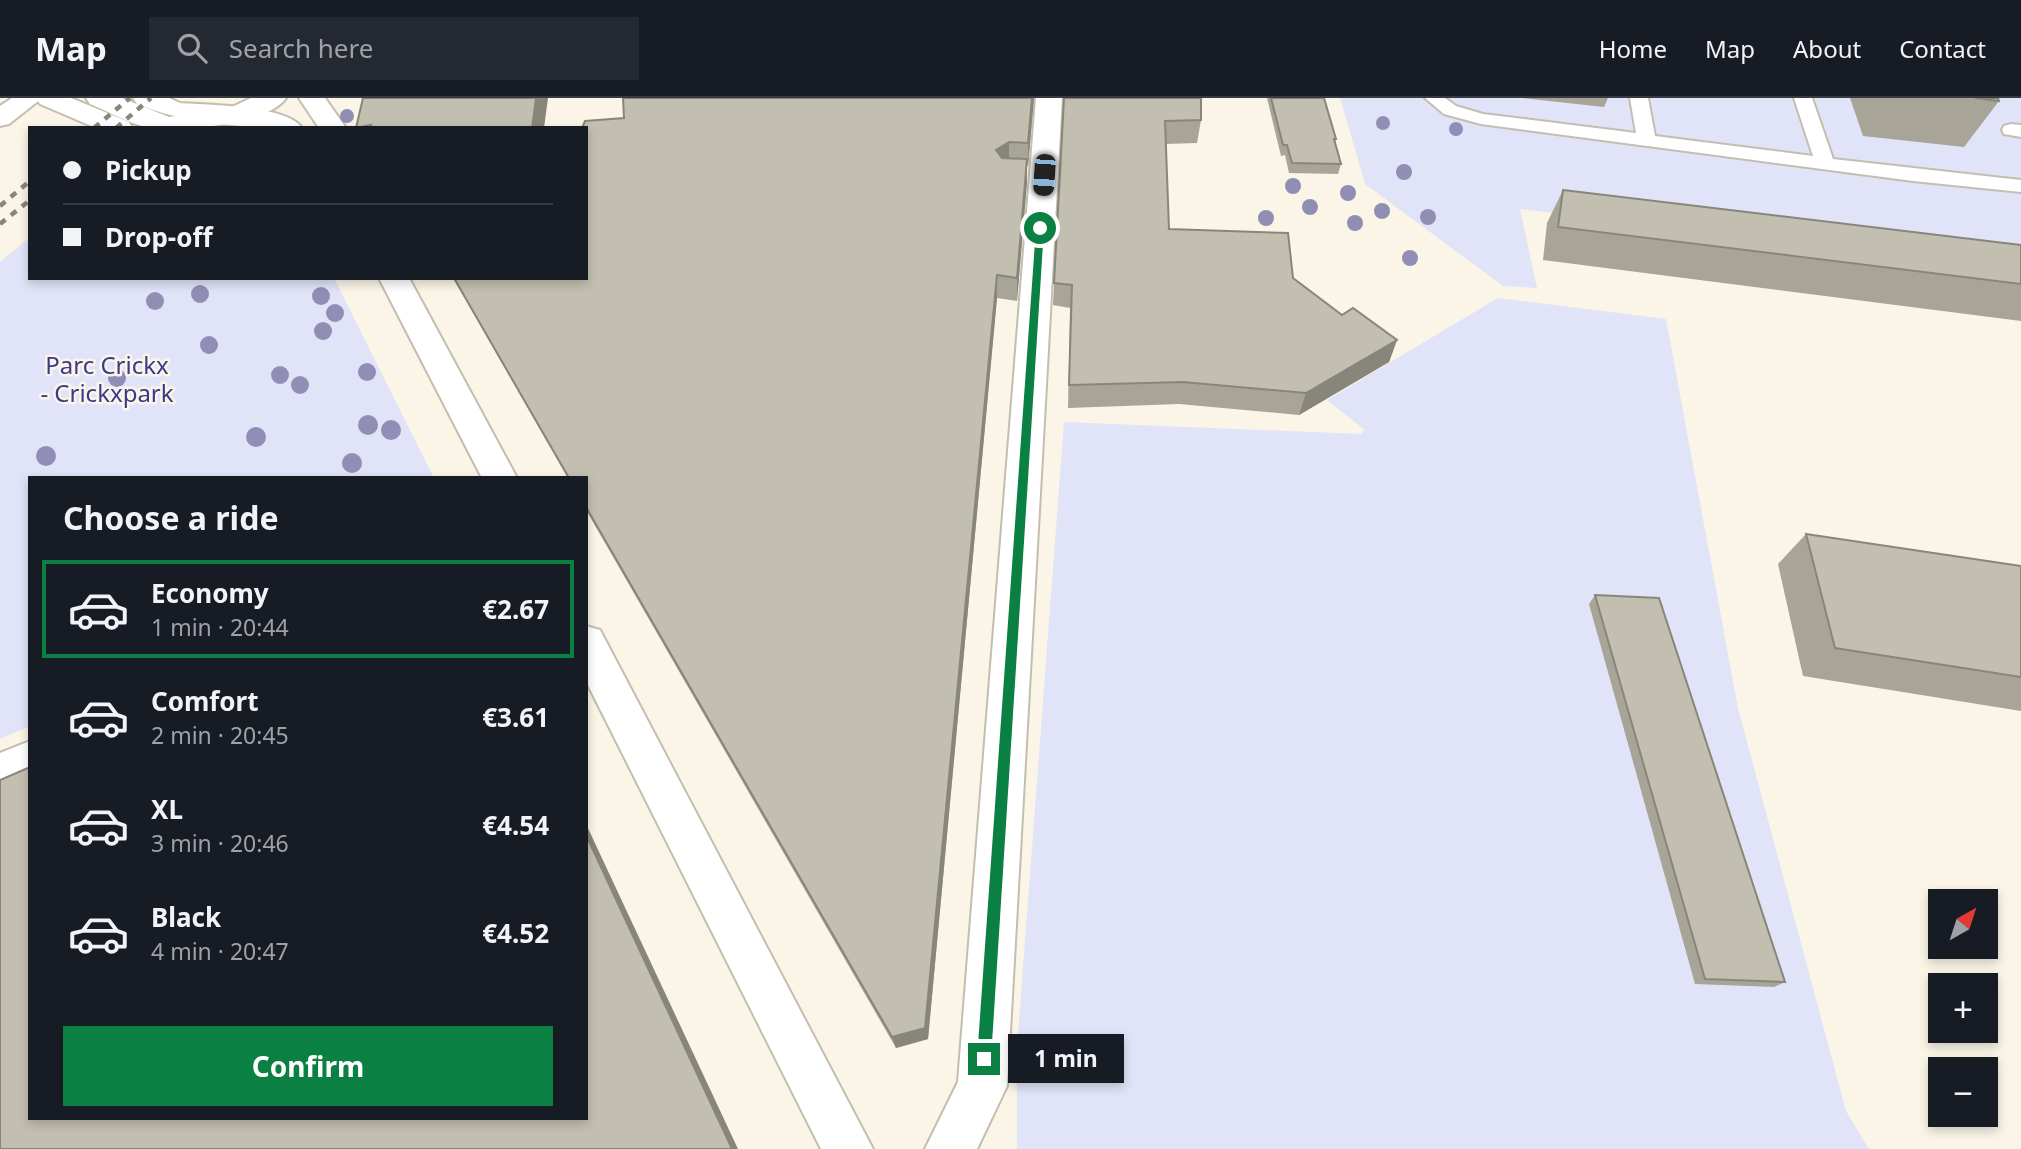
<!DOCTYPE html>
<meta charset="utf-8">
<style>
:root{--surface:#171b24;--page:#242831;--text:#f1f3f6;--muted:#9ea1a6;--line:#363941;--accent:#0b8043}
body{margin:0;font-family:"Noto Sans",sans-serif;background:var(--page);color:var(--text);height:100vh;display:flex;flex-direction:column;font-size:26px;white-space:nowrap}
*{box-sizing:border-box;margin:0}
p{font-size:23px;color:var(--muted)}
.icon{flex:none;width:38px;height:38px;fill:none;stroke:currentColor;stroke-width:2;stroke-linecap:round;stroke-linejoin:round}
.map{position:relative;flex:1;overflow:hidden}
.panel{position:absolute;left:28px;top:378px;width:560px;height:644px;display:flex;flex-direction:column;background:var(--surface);border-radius:0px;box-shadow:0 4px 10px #0003}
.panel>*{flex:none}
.hud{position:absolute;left:28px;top:28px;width:560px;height:154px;border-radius:0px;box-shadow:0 4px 10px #0003;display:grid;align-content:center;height:154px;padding:0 35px;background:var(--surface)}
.needle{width:46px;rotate:39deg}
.buttons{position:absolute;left:1928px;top:791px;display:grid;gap:14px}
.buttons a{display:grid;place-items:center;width:70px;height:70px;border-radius:0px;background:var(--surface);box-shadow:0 4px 10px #0003;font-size:35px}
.end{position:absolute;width:32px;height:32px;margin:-16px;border:9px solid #0b8043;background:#fff;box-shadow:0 0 0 4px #fff}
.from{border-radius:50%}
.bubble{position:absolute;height:49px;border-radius:0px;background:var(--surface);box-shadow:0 4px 10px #0003;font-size:23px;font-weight:700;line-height:49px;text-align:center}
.car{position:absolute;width:21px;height:42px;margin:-21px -10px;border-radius:9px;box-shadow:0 0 5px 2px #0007;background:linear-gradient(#222 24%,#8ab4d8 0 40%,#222 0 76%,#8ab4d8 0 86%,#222 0)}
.hud b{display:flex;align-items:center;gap:24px;height:66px;font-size:26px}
.hud b+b{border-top:2px solid var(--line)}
.hud i{width:18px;height:18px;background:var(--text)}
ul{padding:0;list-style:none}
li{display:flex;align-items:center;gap:21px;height:98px;margin:0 14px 10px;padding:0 21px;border:4px solid transparent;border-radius:0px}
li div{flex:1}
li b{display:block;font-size:26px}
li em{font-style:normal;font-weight:700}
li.selected{border-color:var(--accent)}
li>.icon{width:63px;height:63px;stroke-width:1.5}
h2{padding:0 35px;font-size:32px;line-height:84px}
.action{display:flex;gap:14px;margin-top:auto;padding:14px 35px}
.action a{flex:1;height:80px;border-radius:0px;background:var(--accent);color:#fff;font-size:28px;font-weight:700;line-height:80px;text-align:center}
header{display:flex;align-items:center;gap:42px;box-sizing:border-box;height:98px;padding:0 35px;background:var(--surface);border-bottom:2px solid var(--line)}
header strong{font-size:33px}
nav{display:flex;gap:38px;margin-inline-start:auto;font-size:24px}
.search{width:490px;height:63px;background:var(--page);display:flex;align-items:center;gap:18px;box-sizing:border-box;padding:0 24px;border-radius:0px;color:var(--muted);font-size:26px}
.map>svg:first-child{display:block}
.green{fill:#e1e4f8}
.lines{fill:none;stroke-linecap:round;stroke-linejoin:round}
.lane-casing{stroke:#c3beaf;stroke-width:4}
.street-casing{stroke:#c3beaf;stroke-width:4}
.secondary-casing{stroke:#c3beaf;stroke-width:4}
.lane{fill:#fff;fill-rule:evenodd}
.street{fill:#fff;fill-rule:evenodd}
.secondary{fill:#fff;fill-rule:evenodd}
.rail{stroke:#89857b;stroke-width:4.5;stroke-dasharray:7 7;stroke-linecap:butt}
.tree{fill:#918eb5}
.wall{fill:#a8a497}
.shaded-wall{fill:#88867b}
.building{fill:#c3bfb0;stroke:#88867b;stroke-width:2}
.route{fill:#0b8043}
.labels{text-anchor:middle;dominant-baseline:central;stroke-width:5;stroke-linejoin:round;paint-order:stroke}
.park-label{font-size:24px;fill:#3b398d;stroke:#faf5e6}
</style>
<header>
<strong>Map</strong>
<div class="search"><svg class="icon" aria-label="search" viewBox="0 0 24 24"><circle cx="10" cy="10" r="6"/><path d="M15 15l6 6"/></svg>Search here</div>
<nav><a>Home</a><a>Map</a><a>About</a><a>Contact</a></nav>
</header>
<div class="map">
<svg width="2021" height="1051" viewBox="0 0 2021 1051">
<rect width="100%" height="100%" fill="#faf5e6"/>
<!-- green -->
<path class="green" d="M1340,0h681v172l-501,-61 17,79 -34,-2 -138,-102z
M30,139v41h304l100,200h-404v248l-30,13v-477z
M1498,200l168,21 72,389 108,403 23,38h-852v-102l47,-625 297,12 4,-4 -38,-30z"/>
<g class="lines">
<defs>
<path id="lane" d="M1425,0h20l11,8 27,8 153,19 -6,-35h18l7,38 158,20 -19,-58h18l21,61 188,21v12l-108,-11 -432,-57 -37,-10z
M2011,26l10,1v12l-17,-3 -2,-4 2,-4z"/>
<path id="street" d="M12,0h30l-33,26 -9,2v-20z
M133,0h36l11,5c27,2 107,2 122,25 -55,0 -114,-3 -165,-24z
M1036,0h26l-55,988 -30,63h-52l33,-67z
M30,643v39l-30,12v-39z"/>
<path id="secondary" d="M36,0h35l58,24 3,6h-36l-56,-24z
M86,0h36l47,19 61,-9 21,-10h35c-19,27 -104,34 -135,30 -20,-3 -43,-17 -61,-24z
M299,0h26l21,30h-27z
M379,180h30l108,200h-35z
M586,528l14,4 273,519h-52l-235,-468z"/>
</defs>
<!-- lane casing -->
<use href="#lane" class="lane-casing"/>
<!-- street casing -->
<use href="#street" class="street-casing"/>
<!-- secondary casing -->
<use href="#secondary" class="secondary-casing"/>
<!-- lane -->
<use href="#lane" class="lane"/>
<!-- street -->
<use href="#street" class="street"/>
<!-- secondary -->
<use href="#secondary" class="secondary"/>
<!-- rail -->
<path class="rail" d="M94,30l36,-30
M116,30l35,-30
M0,108l30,-25
M0,126l30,-24"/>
</g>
<!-- trees -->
<g class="tree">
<circle cx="347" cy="18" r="7"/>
<circle cx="1383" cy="25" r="7"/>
<circle cx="1456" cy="31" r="7"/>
<circle cx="1404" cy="74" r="8"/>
<circle cx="1293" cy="88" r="8"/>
<circle cx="1348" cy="95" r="8"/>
<circle cx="1310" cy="109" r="8"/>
<circle cx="1382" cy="113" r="8"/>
<circle cx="1428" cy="119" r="8"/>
<circle cx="1266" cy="120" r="8"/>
<circle cx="1355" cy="125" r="8"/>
<circle cx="1410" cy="160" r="8"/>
<circle cx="200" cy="196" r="9"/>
<circle cx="321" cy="198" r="9"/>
<circle cx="155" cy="203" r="9"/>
<circle cx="335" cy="215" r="9"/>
<circle cx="323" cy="233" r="9"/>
<circle cx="209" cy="247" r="9"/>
<circle cx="367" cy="274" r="9"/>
<circle cx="280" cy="277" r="9"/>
<circle cx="117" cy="280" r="9"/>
<circle cx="300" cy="287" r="9"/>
<circle cx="368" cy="327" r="10"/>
<circle cx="391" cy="332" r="10"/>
<circle cx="256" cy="339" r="10"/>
<circle cx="46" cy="358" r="10"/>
<circle cx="352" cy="365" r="10"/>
<circle cx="1053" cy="952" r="14"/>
</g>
<!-- wall -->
<path class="wall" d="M1034,0l-6,68h-1v16l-10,119 -20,-3 -69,741 -32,9 -310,-538v-32h-18l-115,-200h133z
M1064,0l137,22 -4,23 -31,1 3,85 124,49 49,37 55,25 -8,22 -90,53 -120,-11 -111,4 2,-100 -17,-3z
M1267,0h57l12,41 -1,5 6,20 -3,10 -49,-1 -4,-18 -4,1z
M1522,0h86l-4,9z
M1850,0h148l1,3 -35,46 -101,-11z
M1563,92l458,55v76l-478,-61 4,-37z
M1806,436l215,32v145l-218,-35 -25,-112z
M1595,497l190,387 -11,5 -79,-3 -106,-380z"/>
<!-- shaded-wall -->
<path class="shaded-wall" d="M536,0h12l-4,30h-12z
M1032,0h2l-6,68v-23z
M1009,44v23l-13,-15z
M1027,61v23l-10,119v-23z
M997,177v23l-69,741 -32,9 -4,-11z
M1397,242l-8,22 -90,53 7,-22z
M586,726l152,325h-6l-146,-314z"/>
<!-- building -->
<path class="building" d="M363,0h173l-4,30h-160l-1,-3 -15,3z
M623,0h409l-4,45 -19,-1 -13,8 6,8 25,1 -10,119 -20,-3 -72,753 -33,9 -306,-530v-29h-17l-115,-200h55l-1,1 1,-1h77v-150h-4l3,-7 39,-3z
M1064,0h137v22l-36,1 4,108 119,4 5,45 49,37 11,-7 44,32 -91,53 -123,-11 -114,3 3,-100 -18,-2z
M1271,0h53l12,41h-2l7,25 -49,-1 -5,-18h-4z
M1975,0h23l1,3z
M1563,92l458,55v39l-463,-57z
M1806,436l215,32v111l-186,-29z
M1595,497l64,3 126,384 -80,-3z
M30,669v351h556v-283l146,314h-732v-369z"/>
<!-- route -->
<path class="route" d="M1040,127l4,3 -53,831 -2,5 -5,2 -5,-2 -2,-5 59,-831z"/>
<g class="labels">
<!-- park labels -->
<g class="park-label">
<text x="107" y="266">Parc Crickx<tspan x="107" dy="28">- Crickxpark</tspan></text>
</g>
</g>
</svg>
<div class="buttons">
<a><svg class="needle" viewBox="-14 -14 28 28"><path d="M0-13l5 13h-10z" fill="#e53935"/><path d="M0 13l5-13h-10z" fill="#9ea1a6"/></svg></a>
<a>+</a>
<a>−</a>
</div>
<i class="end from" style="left:1040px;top:130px"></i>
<i class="end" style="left:984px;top:961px"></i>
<div class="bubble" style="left:1008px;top:936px;width:116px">1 min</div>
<i class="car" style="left:1044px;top:77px;rotate:184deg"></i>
<div class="hud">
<b><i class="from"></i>Pickup</b>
<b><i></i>Drop-off</b>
</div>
<section class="panel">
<h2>Choose a ride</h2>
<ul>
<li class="selected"><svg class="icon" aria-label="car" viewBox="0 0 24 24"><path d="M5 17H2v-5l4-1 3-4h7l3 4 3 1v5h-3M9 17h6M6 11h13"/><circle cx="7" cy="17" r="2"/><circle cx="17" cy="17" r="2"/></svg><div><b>Economy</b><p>1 min · 20:44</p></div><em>€2.67</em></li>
<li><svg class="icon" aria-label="car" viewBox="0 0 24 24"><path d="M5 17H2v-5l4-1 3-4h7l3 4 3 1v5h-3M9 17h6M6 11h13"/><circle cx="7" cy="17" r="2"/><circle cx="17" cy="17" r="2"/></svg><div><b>Comfort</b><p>2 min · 20:45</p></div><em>€3.61</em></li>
<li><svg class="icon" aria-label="car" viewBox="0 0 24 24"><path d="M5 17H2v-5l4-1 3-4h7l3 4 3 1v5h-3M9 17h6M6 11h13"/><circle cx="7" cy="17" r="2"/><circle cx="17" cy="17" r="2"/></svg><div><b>XL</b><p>3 min · 20:46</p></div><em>€4.54</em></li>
<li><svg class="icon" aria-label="car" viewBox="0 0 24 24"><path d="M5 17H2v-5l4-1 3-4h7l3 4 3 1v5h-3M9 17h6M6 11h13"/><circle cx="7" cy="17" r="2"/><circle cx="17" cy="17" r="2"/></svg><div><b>Black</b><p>4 min · 20:47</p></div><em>€4.52</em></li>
</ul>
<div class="action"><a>Confirm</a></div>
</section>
</div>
